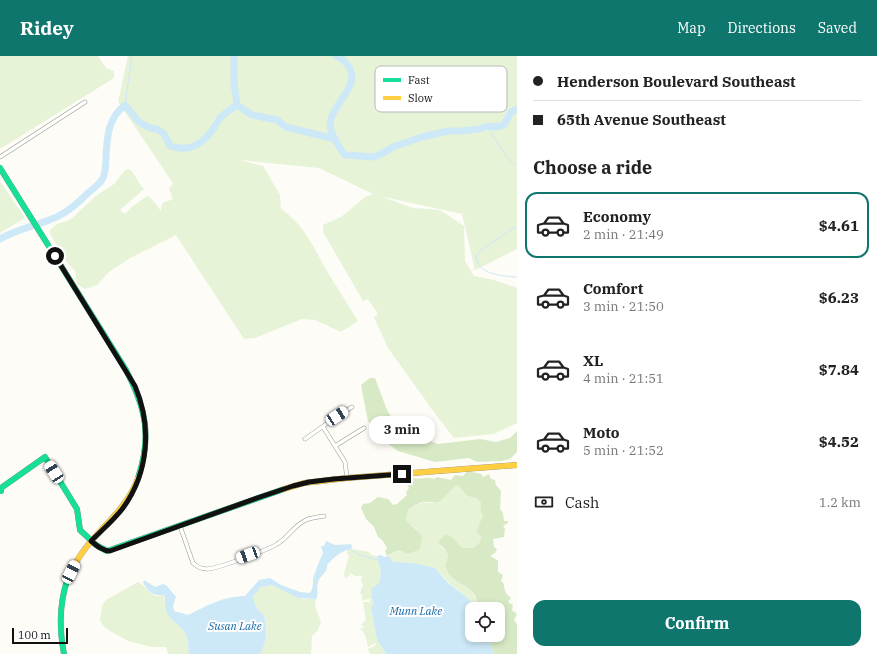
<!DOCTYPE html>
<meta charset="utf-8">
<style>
:root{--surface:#fff;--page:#f6f6f6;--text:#222;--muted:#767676;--line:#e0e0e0;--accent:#0f766e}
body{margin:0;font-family:"IBM Plex Serif",serif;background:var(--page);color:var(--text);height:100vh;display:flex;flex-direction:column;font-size:15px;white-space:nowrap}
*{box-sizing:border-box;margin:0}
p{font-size:13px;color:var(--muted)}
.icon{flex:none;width:22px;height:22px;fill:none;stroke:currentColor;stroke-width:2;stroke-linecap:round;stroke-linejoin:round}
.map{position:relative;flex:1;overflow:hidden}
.details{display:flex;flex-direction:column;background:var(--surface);width:360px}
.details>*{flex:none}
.banner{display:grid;align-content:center;height:88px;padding:0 16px;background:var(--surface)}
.tools{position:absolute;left:465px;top:546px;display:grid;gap:8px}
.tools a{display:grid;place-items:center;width:40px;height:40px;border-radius:8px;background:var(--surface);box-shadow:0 2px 6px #0003;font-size:20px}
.scale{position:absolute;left:12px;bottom:10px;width:56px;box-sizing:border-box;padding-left:4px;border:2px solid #111;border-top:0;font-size:11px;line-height:14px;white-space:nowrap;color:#111;-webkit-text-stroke:3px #fff;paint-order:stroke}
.end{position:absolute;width:18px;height:18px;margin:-9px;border:5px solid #111;background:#fff;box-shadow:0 0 0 2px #fff}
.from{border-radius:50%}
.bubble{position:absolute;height:28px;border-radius:12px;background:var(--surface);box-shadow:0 2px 6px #0003;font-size:13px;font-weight:800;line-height:28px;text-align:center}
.car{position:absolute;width:12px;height:24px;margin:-12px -6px;border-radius:5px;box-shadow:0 0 3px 1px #0007;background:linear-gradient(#fff 24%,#345 0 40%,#fff 0 76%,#345 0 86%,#fff 0)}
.banner b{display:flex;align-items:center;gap:14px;height:38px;font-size:15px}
.banner b+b{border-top:1px solid var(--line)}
.banner i{width:10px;height:10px;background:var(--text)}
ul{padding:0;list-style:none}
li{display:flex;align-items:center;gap:12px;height:66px;margin:0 8px 6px;padding:0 8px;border:2px solid transparent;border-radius:12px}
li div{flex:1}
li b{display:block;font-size:15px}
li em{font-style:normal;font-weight:800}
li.selected{border-color:var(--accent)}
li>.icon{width:36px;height:36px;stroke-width:1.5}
h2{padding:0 16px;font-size:18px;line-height:48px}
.pay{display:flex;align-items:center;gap:10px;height:44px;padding:0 16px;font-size:15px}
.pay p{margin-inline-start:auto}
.button{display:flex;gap:8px;margin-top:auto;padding:8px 16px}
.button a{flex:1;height:46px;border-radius:12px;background:var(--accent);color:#fff;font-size:16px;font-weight:800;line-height:46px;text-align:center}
header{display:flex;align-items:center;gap:24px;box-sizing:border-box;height:56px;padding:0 20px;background:var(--accent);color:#fff}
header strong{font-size:19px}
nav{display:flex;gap:22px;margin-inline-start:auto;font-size:14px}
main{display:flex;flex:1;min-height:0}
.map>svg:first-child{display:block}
.green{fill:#e7f3d7}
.forest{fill:#d8eac5}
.water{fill:#cde8f7}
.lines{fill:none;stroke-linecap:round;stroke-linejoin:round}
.stream{stroke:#cde8f7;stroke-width:1}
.river{stroke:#cde8f7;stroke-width:7}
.street-casing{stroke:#979795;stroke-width:4.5}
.fast-casing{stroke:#8e8d8b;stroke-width:6}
.slow-casing{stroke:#8e8d8b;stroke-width:6}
.street{stroke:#fffffe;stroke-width:3.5}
.fast{stroke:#16e098;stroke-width:5.5}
.slow{stroke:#ffcf43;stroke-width:5.5}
.route{stroke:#111;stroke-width:5}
.labels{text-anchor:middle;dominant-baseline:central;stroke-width:4;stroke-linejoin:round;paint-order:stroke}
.water-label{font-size:11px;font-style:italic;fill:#1768a6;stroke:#fff}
.key{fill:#fff;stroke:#b8b8b8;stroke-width:1}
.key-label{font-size:11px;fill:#111}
</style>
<header>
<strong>Ridey</strong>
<nav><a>Map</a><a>Directions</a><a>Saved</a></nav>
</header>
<main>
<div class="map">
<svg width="517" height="598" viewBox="0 0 517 598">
<rect width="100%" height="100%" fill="#fdfcf7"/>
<!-- green -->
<path class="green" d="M0,0h98l8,12 8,3v7l-114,71z
M128,0h389v193l-42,21 -13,-56 -82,-18 33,12 27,2 24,16 1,35 9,15 20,4 23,8v135l-23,11 -40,4 -15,-19 -51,-71 -14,-31 4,-3 -10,-15 -5,2 -40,-69v-7l18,-8 24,-20 8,-3 -54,-26 -79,-8 23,6 17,29 1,14c24,16 33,40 47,64 10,16 20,32 30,48l-17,11 -26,-12 -13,-1 -47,19 -11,1 -68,-104 -46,23 -21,14 -12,13 -12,4 -8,-5 -2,-13 -9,-10 -16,-27v-4l7,-6 13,-4 27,-25 17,-11 11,-14 4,-1c7,5 8,13 15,20l-24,21 5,4 8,-8 14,-10 4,2 10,13c0,-10 3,-8 12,-12l-4,-10 4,-6 -55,-81z
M0,125l25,37 -25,15z
M458,429l9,11 9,2 5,5 -1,8 3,4 -7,17 5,4 -1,6 -5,6h-13l-8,-9 -16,4 9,9 5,25c13,7 27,16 25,32l-9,-11 -19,-15 -14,-15 -21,-5 -21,-1 -4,-6c6,-5 10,-6 17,-3l11,-23 -11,-10 2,-10c8,-6 15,-9 25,-7l19,-15z
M348,493c7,0 14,2 21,3l2,3 6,1 4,17 -2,10 -8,6 2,15 -2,3 6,33 9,14h-16l-2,-5 8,-4 -1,-2 -7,4 -3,-12 -5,-7h4l-1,-2 -2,-1 5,-5 -3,-18h7v-4l-8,3v-6l-2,-2 3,-8 -2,-5 1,-4h-7l-4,-3 -3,4 -3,1 -1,-5 5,-17 -2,-3z
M138,526c7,3 11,12 19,14 3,0 5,-1 7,0l1,11 7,13 8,6 6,8 3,20h-21l-2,-7h-15l-23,-6 -18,-10 -7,-5 -3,-6 2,-14 4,-6z
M272,529l31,14h13l-1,6 6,17 -3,8 -6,6 -1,18h-51c8,-16 8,-22 4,-39 -7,-4 -10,-12 -11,-19l4,-4 3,-5z"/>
<!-- forest -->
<path class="forest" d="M370,322h5l12,32 6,10 9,10 36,14 42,-5 16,3 14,-4 7,-7v21l-7,7 -9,2 -24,1 -8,-4 -34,4 -37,-11 -15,-11 -8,-9 -7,-10 -7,-36z
M467,415l14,3 2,3 6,-3 2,5 4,1 1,5 5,6 -1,18 3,4 1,8h4v2l-5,3 2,3 -1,8 -11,2 1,8 3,2 -2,4 -5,3 4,2 4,3v11l5,3 -2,6 3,3c0,6 2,11 7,14l-3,4 5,3 -1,5 5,4 -3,6 3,4v30h-23l-6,-19h10v-26h-21c3,-22 -17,-22 -28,-35 -2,-3 -3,-6 -4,-9 6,-11 2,-15 -7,-22l8,-9 8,5 8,9h12l6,-6 1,-6 -5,-4 7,-17 -3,-4 1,-8 -5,-5 -9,-2 -9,-11c-9,4 -10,10 -17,15 -5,4 -10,1 -16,2 -6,0 -12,4 -17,8l-2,10 16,16 -2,13c-5,2 -9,5 -14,4 -2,0 -4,-2 -6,-2 -5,-1 -9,4 -13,5l-2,-5 2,-3 -5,-8 -4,-3 -4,-10 -8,-8 -5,-11 2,-4 7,-1 8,-6 10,2 5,6 4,-1 10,-9 -1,-3 3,-4 -2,-3 1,-3 5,-4c9,2 13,-2 21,1l3,-2 14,3 4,-5 8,1z"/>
<!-- water -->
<path class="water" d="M326,485l9,4 16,-1 1,3 -1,2c-9,1 -18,9 -24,16 1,8 -7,10 -9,17 -2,6 1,11 -2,17l-18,-1 -26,-13 -12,2 -3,5 -4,4c1,7 4,15 11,19 3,15 4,24 -4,39h-71c-1,-6 -1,-14 -3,-19 -4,-10 -15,-13 -19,-22 -3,-6 -2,-11 -2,-16l-2,-2c-10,1 -16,-4 -20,-13l1,-2 11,7 8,-3 3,1 10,12 -3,9 1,5 14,4c21,-10 33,-18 57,-19l14,-16 11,-2 11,7 19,7 10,1c3,-5 3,-7 3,-13 0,-3 8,-23 10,-27l-2,-7h3z
M381,499l3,2 5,-1 4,6 21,1 21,5 13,15 20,15 8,11h-4v26h16l6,19h-108l-9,-14 -6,-33 2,-3 -2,-15 8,-6 2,-10 -4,-17z"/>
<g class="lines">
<!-- stream -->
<path class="stream" d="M125,49l7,-49
M488,70l5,10 15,23 9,6
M517,170l-36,24 -5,7c3,18 26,19 41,20
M350,493l9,6 19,5"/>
<!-- river -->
<path class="river" d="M336,0c5,1 7,3 10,7 19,21 -14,39 -16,61 0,8 9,24 15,31l29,2 11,-5 8,-5 29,-10 26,-6h14l17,-2 9,-3 7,1 9,-2 7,-13 6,-3
M237,49l15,10 25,5 9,7 49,12
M0,183c17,-10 36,-13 54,-21 13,-5 24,-15 34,-25 5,-4 12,-9 15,-15 3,-7 3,-14 3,-21 1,-20 2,-39 19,-52l14,17 11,6 7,1 7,5 6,12c21,7 34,-3 45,-20 2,-2 3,-6 5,-8 5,-5 12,-9 17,-13l-3,-22v-27"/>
<defs>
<path id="street" d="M0,101l85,-55
M323,371l22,35 2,16
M305,383c16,-11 30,-22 47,-32
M335,390l29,-18
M180,470l13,37c4,4 8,6 14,6 10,0 61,-19 70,-25 11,-6 17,-19 29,-24 5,-2 12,-3 18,-4"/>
<path id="fast" d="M0,112l126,202c20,39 26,66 12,108
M1,435v-3l44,-31 32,52 3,21 16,15 11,6 177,-62
M64,598c-5,-26 -5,-51 4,-76"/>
<path id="slow" d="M284,433l20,-6 43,-5 170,-13
M68,522c4,-8 8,-17 14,-25 18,-26 45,-43 56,-75"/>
</defs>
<!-- street casing -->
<use href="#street" class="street-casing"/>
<!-- fast casing -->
<use href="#fast" class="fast-casing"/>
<!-- slow casing -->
<use href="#slow" class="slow-casing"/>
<!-- street -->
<use href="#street" class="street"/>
<!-- fast -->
<use href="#fast" class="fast"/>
<!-- slow -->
<use href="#slow" class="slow"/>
</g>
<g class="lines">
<!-- route -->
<path class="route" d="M55,200l80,130c17,40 14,86 -12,122 -9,12 -21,22 -32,33 6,5 12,10 19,10l150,-54 33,-11 16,-4 25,-3 68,-5"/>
</g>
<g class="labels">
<!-- water labels -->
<g class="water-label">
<text x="416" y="555">Munn Lake</text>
<text x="235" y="570">Susan Lake</text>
</g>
</g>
<!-- legend -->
<rect x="375" y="10" width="132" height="46" rx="6" class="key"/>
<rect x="383" y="22" width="18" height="4" fill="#16e098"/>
<rect x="383" y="40" width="18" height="4" fill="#ffcf43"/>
<g class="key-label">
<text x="408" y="28">Fast</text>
<text x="408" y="46">Slow</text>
</g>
</svg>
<div class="tools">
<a><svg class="icon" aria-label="locate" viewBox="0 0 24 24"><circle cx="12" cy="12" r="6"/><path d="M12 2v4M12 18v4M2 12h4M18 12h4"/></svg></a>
</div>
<div class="scale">100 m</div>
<i class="end from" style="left:55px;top:200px"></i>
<i class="end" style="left:402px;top:418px"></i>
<div class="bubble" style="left:369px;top:360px;width:66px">3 min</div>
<i class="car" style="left:337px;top:360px;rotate:57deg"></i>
<i class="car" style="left:54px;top:416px;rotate:327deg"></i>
<i class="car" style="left:248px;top:499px;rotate:250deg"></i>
<i class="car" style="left:71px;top:516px;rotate:27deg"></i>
</div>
<section class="details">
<div class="banner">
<b><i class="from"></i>Henderson Boulevard Southeast</b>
<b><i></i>65th Avenue Southeast</b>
</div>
<h2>Choose a ride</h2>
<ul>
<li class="selected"><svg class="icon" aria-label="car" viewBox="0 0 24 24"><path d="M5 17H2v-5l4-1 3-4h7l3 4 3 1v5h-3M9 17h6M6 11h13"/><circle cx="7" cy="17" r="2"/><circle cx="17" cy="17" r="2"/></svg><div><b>Economy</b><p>2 min · 21:49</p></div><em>$4.61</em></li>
<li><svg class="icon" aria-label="car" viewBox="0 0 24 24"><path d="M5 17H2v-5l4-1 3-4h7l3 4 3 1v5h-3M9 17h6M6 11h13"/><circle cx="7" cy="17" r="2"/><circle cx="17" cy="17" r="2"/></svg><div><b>Comfort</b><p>3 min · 21:50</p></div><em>$6.23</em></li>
<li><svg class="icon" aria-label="car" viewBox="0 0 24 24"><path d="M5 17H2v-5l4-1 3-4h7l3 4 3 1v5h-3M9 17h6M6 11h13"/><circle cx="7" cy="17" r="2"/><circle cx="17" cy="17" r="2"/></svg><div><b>XL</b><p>4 min · 21:51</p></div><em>$7.84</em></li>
<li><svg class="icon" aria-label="car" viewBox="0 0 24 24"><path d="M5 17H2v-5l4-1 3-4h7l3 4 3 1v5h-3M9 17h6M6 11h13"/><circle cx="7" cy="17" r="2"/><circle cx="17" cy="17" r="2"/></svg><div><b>Moto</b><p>5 min · 21:52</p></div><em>$4.52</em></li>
</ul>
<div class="pay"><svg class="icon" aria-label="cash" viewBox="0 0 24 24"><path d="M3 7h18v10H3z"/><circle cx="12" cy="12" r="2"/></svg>Cash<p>1.2 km</p></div>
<div class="button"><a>Confirm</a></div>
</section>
</main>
